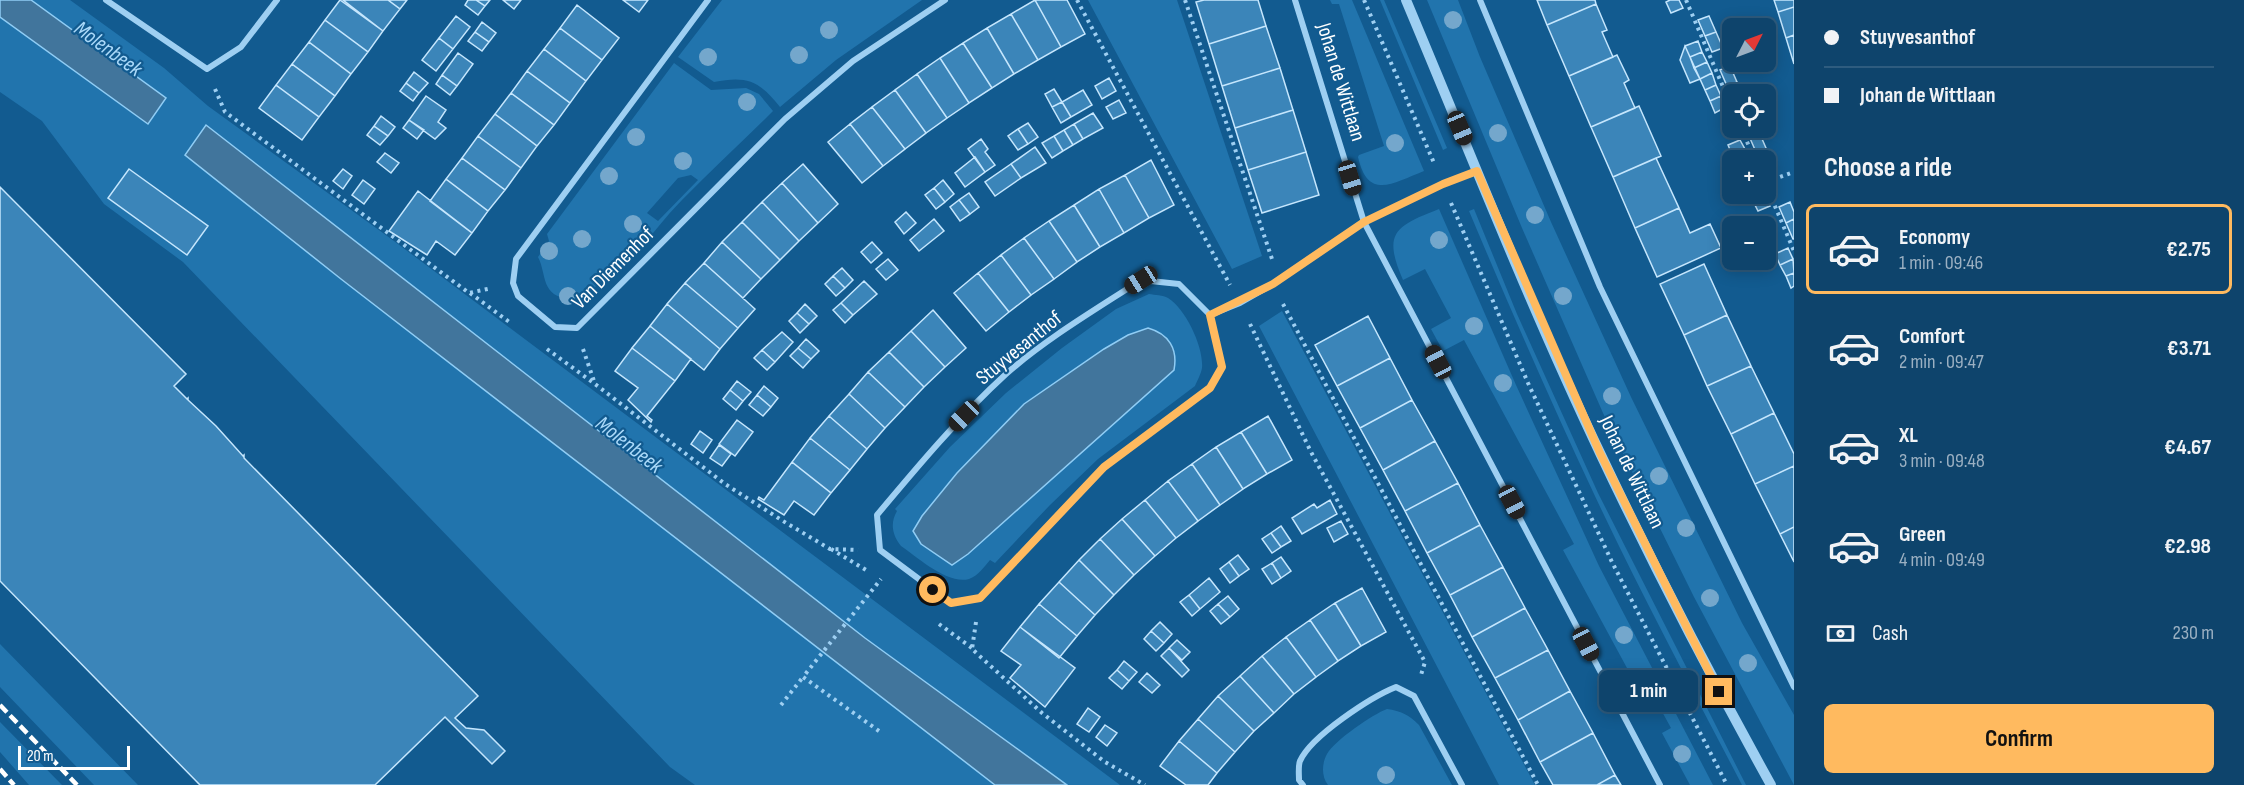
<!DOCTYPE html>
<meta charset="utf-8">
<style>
:root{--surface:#0e446c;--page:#174b72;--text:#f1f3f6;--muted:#9bb0c2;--line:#2e5c7f;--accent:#ffba5f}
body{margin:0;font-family:"Sofia Sans Condensed",sans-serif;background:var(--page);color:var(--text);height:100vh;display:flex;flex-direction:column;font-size:22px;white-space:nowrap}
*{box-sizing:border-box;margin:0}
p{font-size:20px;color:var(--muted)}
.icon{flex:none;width:33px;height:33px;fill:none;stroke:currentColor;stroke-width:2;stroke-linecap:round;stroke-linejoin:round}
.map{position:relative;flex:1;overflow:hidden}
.details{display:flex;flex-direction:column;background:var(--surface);width:450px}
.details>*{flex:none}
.hud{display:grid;align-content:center;height:132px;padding:0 30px;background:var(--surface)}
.needle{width:39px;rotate:48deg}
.tools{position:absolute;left:1722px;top:18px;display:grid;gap:12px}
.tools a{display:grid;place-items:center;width:54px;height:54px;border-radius:9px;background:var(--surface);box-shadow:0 3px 15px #0003,0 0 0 2px var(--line);font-size:30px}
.scale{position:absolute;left:18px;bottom:15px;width:112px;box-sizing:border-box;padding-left:6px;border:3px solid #fff;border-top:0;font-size:16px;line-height:21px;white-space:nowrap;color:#fff;-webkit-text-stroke:4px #125b90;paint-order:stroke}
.end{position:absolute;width:27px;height:27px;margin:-14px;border:8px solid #ffba5f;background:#111;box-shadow:0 0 0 3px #111}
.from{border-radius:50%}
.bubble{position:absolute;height:42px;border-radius:9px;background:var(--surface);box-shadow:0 3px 15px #0003,0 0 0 2px var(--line);font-size:20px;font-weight:700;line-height:42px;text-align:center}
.car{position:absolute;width:18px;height:36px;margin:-18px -9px;border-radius:8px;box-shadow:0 0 4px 2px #0007;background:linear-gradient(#222 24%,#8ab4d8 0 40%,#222 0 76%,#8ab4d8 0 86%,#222 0)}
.hud b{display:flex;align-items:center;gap:21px;height:57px;font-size:22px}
.hud b+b{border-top:2px solid var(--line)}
.hud i{width:15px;height:15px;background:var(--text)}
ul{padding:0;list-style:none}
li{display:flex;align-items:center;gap:18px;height:90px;margin:0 12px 9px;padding:0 18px;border:3px solid transparent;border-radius:9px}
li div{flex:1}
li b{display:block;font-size:22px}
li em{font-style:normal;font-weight:700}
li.selected{border-color:var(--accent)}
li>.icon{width:54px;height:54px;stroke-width:1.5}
h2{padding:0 30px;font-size:27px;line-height:72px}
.pay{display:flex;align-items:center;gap:15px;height:66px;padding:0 30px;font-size:22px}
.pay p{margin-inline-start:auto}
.primary-button{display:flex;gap:12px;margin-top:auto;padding:12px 30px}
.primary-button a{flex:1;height:69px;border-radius:9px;background:var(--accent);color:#111;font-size:24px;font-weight:700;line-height:69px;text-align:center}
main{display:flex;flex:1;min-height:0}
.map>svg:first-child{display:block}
.green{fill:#2174ad;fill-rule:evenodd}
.water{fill:#41759c;stroke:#90cdf5;stroke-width:1.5}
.building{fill:#3b85b9;stroke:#c5e6fd;stroke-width:1.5}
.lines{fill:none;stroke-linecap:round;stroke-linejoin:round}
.path{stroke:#9ecff2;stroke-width:4;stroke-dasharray:3 4.5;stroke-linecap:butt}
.minor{stroke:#9ecff2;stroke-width:6}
.tertiary{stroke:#9ecff2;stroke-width:10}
.rail{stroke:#fff;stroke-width:4.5;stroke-dasharray:10 4.5;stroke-linecap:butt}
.tree{fill:#74a7cc}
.route{stroke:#ffba5f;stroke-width:8}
.labels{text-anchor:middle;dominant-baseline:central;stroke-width:4.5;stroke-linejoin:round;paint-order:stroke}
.street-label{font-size:21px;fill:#fff;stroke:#125b90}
.water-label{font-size:22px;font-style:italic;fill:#aad9f9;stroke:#125b90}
</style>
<main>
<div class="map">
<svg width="1794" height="785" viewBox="0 0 1794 785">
<rect width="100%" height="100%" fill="#125b90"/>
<!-- green -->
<path class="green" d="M31,0h39l94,68 44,38 186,135 726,544h-53l-202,-147 -659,-513 -20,30 155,124 654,506h-300l-25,-18 -487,-505 -79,-58 -62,-83 -42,-29v-75l148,107 18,-26z
M722,0h200l-86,60 -56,47c-21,-27 -34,-31 -66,-25l-36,-25z
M1088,0h89l85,256 -30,13z
M1330,0h22l72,171c-31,12 -56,30 -66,-14l1,-2 25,-9 -45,-142h-7z
M1380,0h4l63,148 -4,2z
M1427,0h31l22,57 71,165 80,175 111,226 52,92v70l-100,-188 -91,-184 -81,-185z
M674,63l37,27 35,-2 13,6 14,17c-30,30 -62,59 -91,89 -19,19 -35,43 -55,61 -7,6 -15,11 -22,17 -10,8 -19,21 -34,21 -31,-2 -24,-25 -33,-42l11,-16 -2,-7zM691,175l7,5 -40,41 -11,-8 31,-35z
M1439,209l77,176 83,181 114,219h-23l-28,-52 9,-5 -22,-40 -9,4 -77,-142 11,-6 -110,-204 -21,11 -12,-22 20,-11 -26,-49 -22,11c-21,-48 -7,-54 36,-71z
M1474,209l43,105 81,179 148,292h-4c-50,-96 -102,-193 -148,-291 -44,-94 -85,-188 -125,-283z
M1149,294c6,1 14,1 19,4 18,11 36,50 34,70 -1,6 -5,13 -7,18l-97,73 -48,46 -55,58 -5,-3c-6,7 -12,16 -21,19 -21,6 -52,-22 -68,-33 -9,-11 -11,-23 -4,-35l-2,-2 55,-62 56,-54 56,-45 54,-39zM1148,328l8,2 18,40 -206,184 -54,-23 8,-15 35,-43 67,-69 104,-69z
M1282,311l253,474h-36l-240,-459z
M0,644l138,141h-44l-94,-98z
M1387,709c14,2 22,6 32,16l33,60h-124c-7,-9 -6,-22 -1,-31 7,-13 46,-40 60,-45z
M0,722l62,63h-33l-29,-33z"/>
<!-- water -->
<path class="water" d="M0,0h31l135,98 -18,26 -148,-107z
M206,125l659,513 202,147h-72l-654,-506 -156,-124z
M1148,328c21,6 30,21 26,42l-206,184 -16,11 -31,-21 -8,-13 9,-15 35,-43 67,-69 80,-55 24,-14z"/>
<!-- building -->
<path class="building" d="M340,0l43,31 -15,21 -43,-32z
M343,0h45l12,9 -17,22z
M388,0h19l-7,9z
M468,0h8l9,6 -7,9 -13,-10z
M476,0h14l-5,6z
M503,0h18l-7,9z
M623,0h25l-9,12z
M1035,0l26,47 -23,13 -27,-46z
M1035,0h32l18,34 -24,13z
M1204,0h54l8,26 -57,18 -13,-42z
M1537,0h58l1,4 -49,21z
M1670,0h9l4,8 -12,5 -5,-11z
M1774,0h20v7l-16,5z
M1596,4l11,26 -5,2 11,25 -44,19 -22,-51z
M577,5l42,33 -17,22 -42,-32z
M1794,7v28l-8,3 -8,-26z
M1011,14l27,46 -24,14 -27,-46z
M456,16l14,11 -17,22 -14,-11z
M1709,16l7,16 -11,4 -7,-16z
M325,20l43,32 -17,22 -42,-32z
M482,22l14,11 -7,9 -14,-10z
M1266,26l14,42 -58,18 -13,-42z
M560,28l42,32 -16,21 -42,-32z
M987,28l27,46 -22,14 -29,-45z
M475,32l14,10 -7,9 -14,-10z
M1716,32l7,16 -11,4 -7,-16z
M1794,35v29l-8,-26z
M439,38l14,11 -17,22 -14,-11z
M1698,41l4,11 -12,5 -5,-11z
M309,42l42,32 -16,22 -43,-32z
M963,43l29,45 -23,15 -29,-45z
M1685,46l15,33 -10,4 -10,-23z
M544,49l42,32 -16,22 -43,-32z
M1702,52l5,10 -13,6 -4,-11z
M458,53l15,11 -16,22 -15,-11z
M1617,55l12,25 -5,3 11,25 -44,19 -22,-51z
M940,58l29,45 -22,15 -30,-44z
M1707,62l5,11 -12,6 -6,-11z
M292,64l43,32 -16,21 -43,-32z
M1730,66l7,16 -10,4 -7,-16z
M1280,68l13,42 -58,18 -13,-42z
M527,71l43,32 -16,22 -43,-32z
M414,72l14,11 -9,10 -13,-10z
M1712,73l4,12 -11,5 -5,-11z
M917,74l30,44 -21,15 -31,-43z
M442,75l15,11 -7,9 -14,-11z
M1109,78l7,13 -14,8 -7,-13z
M1737,82l6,12h-11v6l-5,-14z
M406,83l13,10 -6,8 -13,-10z
M276,85l43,32 -17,23 -43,-32z
M1716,85l5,11 -11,5 -5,-11z
M1054,89l8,13 -10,5 -7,-13z
M895,90l31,43 -21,16 -33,-42z
M1083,90l9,15 -21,12 -9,-15z
M511,93l43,32 -17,21 -42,-32z
M426,96l20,14 -8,12 8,6 -11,11 -26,-19z
M1721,96l5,11 -11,6 -5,-12z
M1119,100l7,13 -13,6 -7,-12z
M1062,102l9,15 -10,6 -9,-16z
M1639,106l22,50 -48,21 -22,-50z
M872,107l33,42 -22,17 -33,-42z
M1293,110l13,42 -58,18 -13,-42z
M1093,113l10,15 -20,11 -9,-15z
M495,114l42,32 -16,22 -43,-32z
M381,116l14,11 -7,9 -14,-10z
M409,120l15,10 -7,9 -14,-11z
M1028,123l10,14 -10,7 -10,-15z
M850,124l33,42 -21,17 -34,-41z
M1074,124l9,15 -10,6 -9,-15z
M374,126l14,10 -8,9 -13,-10z
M1745,128h12l2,4 -10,4z
M1018,129l10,15 -10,6 -10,-14z
M1064,130l9,15 -10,6 -9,-15z
M1759,132l7,16 -10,4 -7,-16z
M478,136l43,32 -16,22 -43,-32z
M1054,136l9,15 -11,7 -10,-15z
M981,139l7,10 -3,3 10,13 -10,7 -17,-23z
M1740,140l6,11 -13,6 -5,-12z
M1035,147l11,16 -25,15 -10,-14z
M1746,151l4,9h-15l-2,-3z
M1306,152l13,43 -57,18 -14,-43z
M385,153l14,10 -8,10 -14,-11z
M975,157l10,15 -20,15 -10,-14z
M462,158l43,32 -17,21 -42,-32z
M1656,158l23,50 -44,20 -22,-51z
M1151,160l23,45 -25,13 -24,-43z
M803,164l35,40 -20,19 -36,-40z
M1011,164l10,14 -26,18 -10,-14z
M129,169l79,57 -21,29 -79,-57z
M343,169l9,7 -9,13 -10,-8z
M1125,175l24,43 -25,15 -25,-44z
M446,179l42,32 -16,22 -42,-32z
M363,180l12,9 -11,15 -12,-9z
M943,180l11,14 -9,8 -11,-14z
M782,183l36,40 -19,18 -37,-39z
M0,187l186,187 -12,12 13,13 1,-1v2l28,26 27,30 1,-1v3l234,238 -23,22 11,10 18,2 21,21 -13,13 -47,-47 -70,68h-175l-200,-204z
M934,188l11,14 -9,7 -11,-14z
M1099,189l25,44 -24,14 -26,-42z
M418,191l54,42 -17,22 -19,-14 -9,14 -38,-24z
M969,193l10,14 -9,7 -11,-14z
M1750,194h14l1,1 -12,6z
M1765,195l5,11 -12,5 -5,-10z
M959,200l11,14 -10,7 -10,-14z
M762,202l37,39 -19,19 -38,-38z
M1790,202l4,10v7l-8,4 -7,-16z
M1074,205l26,42 -23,15 -28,-41z
M1679,208l11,25 20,-9 11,24 -64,29 -22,-49z
M906,212l10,11 -12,11 -9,-12z
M934,219l10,12 -25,20 -9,-11z
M1794,219v20h-1l-7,-16z
M1049,221l28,41 -23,17 -30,-41z
M742,222l38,38 -19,19 -39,-37z
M1024,238l30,41 -23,16 -30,-40z
M722,242l39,37 -18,19 -39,-35z
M872,242l10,11 -11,10 -10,-11z
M1788,248l5,11 -13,6 -5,-11z
M1001,255l30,40 -22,17 -31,-39z
M888,259l10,11 -12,10 -10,-11z
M1793,259l1,14 -8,3 -6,-11z
M704,263l51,46 -17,19 -53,-45z
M1704,264l23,51 -43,20 -24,-51z
M842,268l11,12 -8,8 -12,-12z
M978,273l31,39 -23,19 -32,-38z
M1794,273v13l-3,2 -5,-12z
M833,276l12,12 -9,8 -11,-12z
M864,281l13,13 -24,21 -12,-12z
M685,283l53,45 -18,21 -53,-45z
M841,303l12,12 -8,8 -12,-13z
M667,304l53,45 -16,21 -54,-44z
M805,304l12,12 -8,8 -12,-11z
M933,310l33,38 -21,19 -34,-36z
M797,313l12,11 -9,9 -11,-12z
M1727,315l24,51 -44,20 -23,-51z
M1368,316l22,42 -53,28 -22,-41z
M650,326l41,33 -16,22 -43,-33z
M911,331l34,36 -21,20 -35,-35z
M782,332l11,10 -18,20 -13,-12z
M806,339l13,12 -8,8 -13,-11z
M632,348l43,33 -28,35 5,4 -1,2 -23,-22 10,-12 -23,-17z
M798,348l13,11 -8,9 -13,-12z
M762,350l13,12 -8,8 -13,-12z
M889,352l35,35 -19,20 -37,-35z
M1390,358l22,42 -52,28 -23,-42z
M1751,366l23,47 -43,21 -24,-48z
M868,372l37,35 -20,21 -36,-34z
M737,381l14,11 -8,9 -13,-11z
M764,386l14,12 -7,9 -14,-12z
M730,390l13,11 -7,9 -13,-11z
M849,394l36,34 -18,21 -38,-33z
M757,395l14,12 -8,9 -14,-11z
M1412,400l23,41 -52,29 -23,-42z
M1774,413l20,41v12l-39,18 -24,-50z
M829,416l38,33 -17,21 -40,-32z
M1268,416l24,44 -25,14 -26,-42z
M737,420l16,12 -18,24 -16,-12z
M700,431l12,9 -9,13 -12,-9z
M1241,432l26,42 -24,15 -27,-42z
M810,438l40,32 -19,23 -39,-31z
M1435,441l23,42 -53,28 -22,-41z
M719,445l12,9 -9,12 -12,-8z
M1216,447l27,42 -23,16 -28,-41z
M792,462l39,31 -17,22 -20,-14 -10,14 -26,-16 1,-2 5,3z
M1192,464l28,41 -22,16 -30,-40z
M1794,466v61l-14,7 -25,-50z
M1168,481l30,40 -22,17 -31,-38z
M1458,483l22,42 -53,28 -22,-42z
M1145,500l31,38 -21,18 -33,-37z
M1330,500l7,14 -35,20 -10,-16 22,-14 3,4z
M1122,519l33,37 -21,19 -34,-36z
M1341,521l7,13 -14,8 -7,-14z
M1480,525l23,42 -53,28 -23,-42z
M1281,526l10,15 -10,6 -10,-14z
M1794,527v35l-14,-28z
M1271,533l10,14 -9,6 -10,-14z
M1100,539l34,36 -20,20 -35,-35z
M1238,555l11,14 -10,7 -10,-14z
M1281,557l10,14 -10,7 -9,-15z
M1079,560l35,35 -19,20 -36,-33z
M1229,562l10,14 -9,7 -10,-14z
M1272,563l9,15 -9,6 -10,-15z
M1503,567l22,41 -53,29 -22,-42z
M1209,578l11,14 -20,17 -11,-14z
M1059,582l36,33 -18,21 -38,-32z
M1362,588l24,44 -25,14 -26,-43z
M1189,595l11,14 -8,7 -12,-14z
M1228,596l11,13 -9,8 -12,-13z
M1335,603l26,43 -23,15 -28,-41z
M1039,604l38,32 -18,22 -39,-31z
M1218,604l12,13 -9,7 -11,-13z
M1525,608l23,42 -53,28 -23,-41z
M1310,620l28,41 -22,16 -30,-40z
M1160,622l12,12 -8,9 -13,-12z
M1020,627l55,41 -30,39 -35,-29 11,-13 -20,-14z
M1151,631l13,12 -8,8 -12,-12z
M1286,637l30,40 -22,17 -32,-38z
M1177,640l13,12 -8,8 -13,-12z
M1169,648l20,22 -7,7 -21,-21z
M1548,650l22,41 -52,29 -23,-42z
M1262,656l32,38 -20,19 -34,-37z
M1124,661l13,11 -8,9 -12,-11z
M1117,670l12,11 -7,8 -13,-11z
M1147,673l13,12 -8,8 -13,-11z
M1240,676l34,37 -20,18 -36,-35z
M1570,691l23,42 -53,29 -22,-42z
M1218,696l36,35 -19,21 -37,-33z
M1088,708l12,9 -11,15 -12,-8z
M1198,719l37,33 -18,21 -38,-32z
M1105,725l12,8 -10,13 -11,-9z
M1593,733l22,42 -18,10h-44l-13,-23z
M1179,741l38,32 -9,12h-22l-26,-19z
M1615,775l6,10h-24z"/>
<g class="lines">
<!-- path -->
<path class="path" d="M1077,0l153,285
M1185,0l87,259
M1364,0l70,163
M1686,0l46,108
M215,89l10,23 244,181 23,-5
M1741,128l14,32
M1766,182l28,-10
M1766,185l28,66
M1451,203l77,180 84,179 115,223
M470,293l42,31
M1283,304l255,481
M1250,324l61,128 114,210 -4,13
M547,349l48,35
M583,349l12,35 130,100 58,37 47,28 28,1
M831,549l35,21
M976,622l-4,27 70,64 63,49 40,23
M939,624l33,24
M781,705l22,-28
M879,731l-76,-54 78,-98"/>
<!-- minor -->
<path class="minor" d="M106,0l101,69 34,-22 36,-47
M708,0l-192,259 -3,24 5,13 37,31 22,1 208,-209 68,-58 92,-61
M1295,0l69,222 296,563
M1480,0l120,287 194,400
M1141,280l38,4 31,31 12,52 -12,21 -106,79 -124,131 -29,5 -71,-53 -3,-35c41,-49 82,-98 129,-141 41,-36 89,-64 135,-94z
M1210,315l30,-12 33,-19 91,-62 79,-38 34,-13
M1303,785l-4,-5c0,-6 -1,-14 1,-19 11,-25 71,-64 96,-74l18,9 48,89"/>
<!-- tertiary -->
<path class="tertiary" d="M1406,0c64,152 124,306 195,455 53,112 110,222 170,330"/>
<!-- rail -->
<path class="rail" d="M0,705l77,80
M0,769l14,16"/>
</g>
<!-- trees -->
<g class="tree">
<circle cx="1453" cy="20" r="9"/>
<circle cx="829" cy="30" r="9"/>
<circle cx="799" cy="55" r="9"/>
<circle cx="708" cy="57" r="9"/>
<circle cx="747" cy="102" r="9"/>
<circle cx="1498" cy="133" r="9"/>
<circle cx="636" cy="137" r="9"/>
<circle cx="1395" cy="143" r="9"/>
<circle cx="683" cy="161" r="9"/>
<circle cx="609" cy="176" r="9"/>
<circle cx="1535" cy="215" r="9"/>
<circle cx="633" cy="224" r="9"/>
<circle cx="582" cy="239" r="9"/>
<circle cx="1439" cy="240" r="9"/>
<circle cx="549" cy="251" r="9"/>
<circle cx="568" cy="296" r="9"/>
<circle cx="1563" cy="296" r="9"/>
<circle cx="1474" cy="326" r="9"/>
<circle cx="1503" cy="383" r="9"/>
<circle cx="1612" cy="396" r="9"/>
<circle cx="1659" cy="476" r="9"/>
<circle cx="1686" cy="528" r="9"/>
<circle cx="1710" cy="598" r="9"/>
<circle cx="1624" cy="635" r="9"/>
<circle cx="1748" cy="663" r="9"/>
<circle cx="1682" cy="754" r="9"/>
<circle cx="1386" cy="775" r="9"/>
</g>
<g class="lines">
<!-- route -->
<path class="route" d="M933,590l18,13 29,-5 124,-131 106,-79 12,-21 -12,-52 63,-31 91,-62 79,-38 34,-13 123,282 119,239"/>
</g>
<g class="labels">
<!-- street labels -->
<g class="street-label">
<text transform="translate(1341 82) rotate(73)">Johan de Wittlaan</text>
<text transform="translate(613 268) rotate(-45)">Van Diemenhof</text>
<text transform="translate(1019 348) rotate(-39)">Stuyvesanthof</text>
<text transform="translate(1632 472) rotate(64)">Johan de Wittlaan</text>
</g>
<!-- water labels -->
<g class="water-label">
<text transform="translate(108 49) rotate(36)">Molenbeek</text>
<text transform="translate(629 445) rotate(38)">Molenbeek</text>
</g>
</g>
</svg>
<div class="tools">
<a><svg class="needle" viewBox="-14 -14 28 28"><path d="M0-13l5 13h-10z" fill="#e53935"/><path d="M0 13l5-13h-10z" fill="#9bb0c2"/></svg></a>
<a><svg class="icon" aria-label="locate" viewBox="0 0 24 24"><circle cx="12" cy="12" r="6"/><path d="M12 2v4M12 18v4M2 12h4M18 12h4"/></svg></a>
<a>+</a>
<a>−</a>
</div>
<div class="scale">20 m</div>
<i class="end from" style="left:933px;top:590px"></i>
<i class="end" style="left:1719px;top:692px"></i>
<div class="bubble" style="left:1599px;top:670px;width:99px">1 min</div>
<i class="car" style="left:1460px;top:128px;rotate:157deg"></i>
<i class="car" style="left:1350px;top:178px;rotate:163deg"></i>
<i class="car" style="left:1141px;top:280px;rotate:238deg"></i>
<i class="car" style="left:1438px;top:362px;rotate:332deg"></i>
<i class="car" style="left:964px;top:416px;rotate:225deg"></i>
<i class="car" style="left:1512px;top:502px;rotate:152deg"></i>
<i class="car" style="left:1586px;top:644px;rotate:152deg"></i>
</div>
<section class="details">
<div class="hud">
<b><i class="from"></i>Stuyvesanthof</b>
<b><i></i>Johan de Wittlaan</b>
</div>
<h2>Choose a ride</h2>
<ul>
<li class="selected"><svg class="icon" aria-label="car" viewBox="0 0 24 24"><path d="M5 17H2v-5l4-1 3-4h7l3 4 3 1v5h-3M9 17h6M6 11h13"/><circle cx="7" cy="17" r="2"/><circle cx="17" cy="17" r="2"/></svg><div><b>Economy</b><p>1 min · 09:46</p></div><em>€2.75</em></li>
<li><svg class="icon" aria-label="car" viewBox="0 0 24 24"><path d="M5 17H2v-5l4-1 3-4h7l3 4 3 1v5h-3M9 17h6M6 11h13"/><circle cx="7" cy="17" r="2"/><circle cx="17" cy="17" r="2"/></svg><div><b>Comfort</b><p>2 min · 09:47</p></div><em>€3.71</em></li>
<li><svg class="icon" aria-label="car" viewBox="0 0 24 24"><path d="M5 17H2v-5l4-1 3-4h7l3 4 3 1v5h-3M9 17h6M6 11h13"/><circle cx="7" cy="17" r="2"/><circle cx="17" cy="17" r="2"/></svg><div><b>XL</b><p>3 min · 09:48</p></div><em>€4.67</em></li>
<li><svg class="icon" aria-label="car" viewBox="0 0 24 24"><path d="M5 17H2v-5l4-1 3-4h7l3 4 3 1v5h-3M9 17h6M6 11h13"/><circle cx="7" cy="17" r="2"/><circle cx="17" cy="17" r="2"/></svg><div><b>Green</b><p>4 min · 09:49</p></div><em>€2.98</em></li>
</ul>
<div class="pay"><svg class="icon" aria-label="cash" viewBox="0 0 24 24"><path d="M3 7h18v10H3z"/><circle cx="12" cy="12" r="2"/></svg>Cash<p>230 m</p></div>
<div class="primary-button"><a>Confirm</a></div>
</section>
</main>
